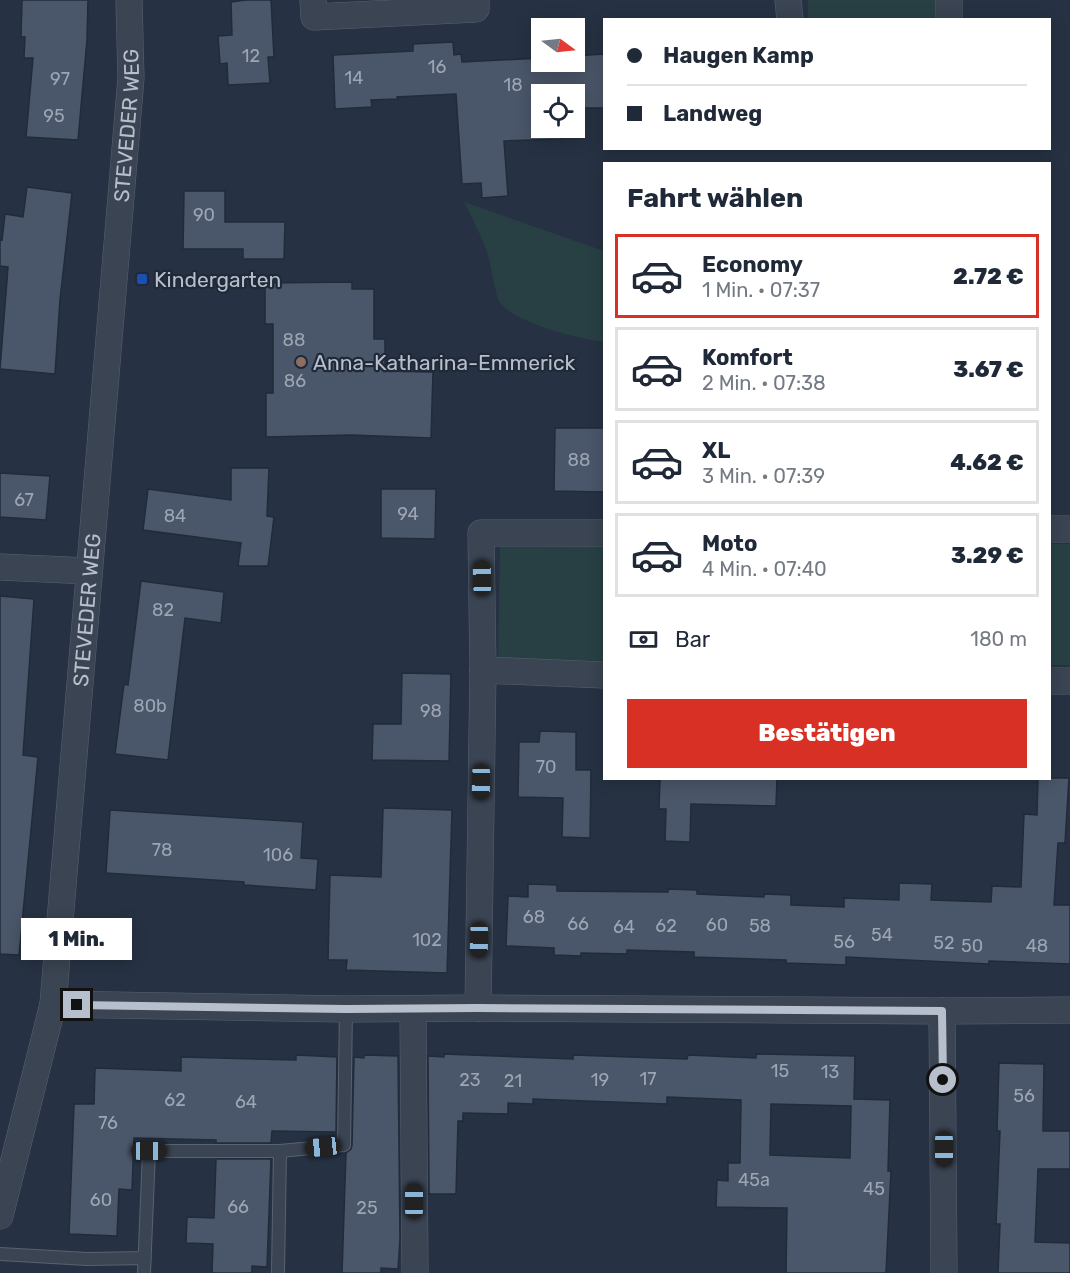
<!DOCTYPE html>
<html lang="de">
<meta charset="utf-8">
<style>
:root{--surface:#fff;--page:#f2f2f3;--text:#1f2937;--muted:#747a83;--line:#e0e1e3;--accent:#d93025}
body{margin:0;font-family:Rubik,sans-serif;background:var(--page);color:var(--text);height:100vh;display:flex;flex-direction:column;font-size:22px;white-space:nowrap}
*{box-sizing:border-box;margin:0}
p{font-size:20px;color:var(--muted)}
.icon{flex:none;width:33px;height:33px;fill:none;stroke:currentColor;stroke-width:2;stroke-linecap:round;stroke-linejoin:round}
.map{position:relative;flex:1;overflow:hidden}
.drawer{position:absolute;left:603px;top:162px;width:448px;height:618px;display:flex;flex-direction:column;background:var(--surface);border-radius:0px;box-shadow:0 3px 15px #0003}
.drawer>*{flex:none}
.banner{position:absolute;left:603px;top:18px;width:448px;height:132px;border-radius:0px;box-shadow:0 3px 15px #0003;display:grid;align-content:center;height:132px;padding:0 24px;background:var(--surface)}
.needle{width:39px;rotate:105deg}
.tools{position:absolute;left:531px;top:18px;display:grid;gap:12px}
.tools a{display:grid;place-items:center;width:54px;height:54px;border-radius:0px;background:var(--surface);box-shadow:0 3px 15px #0003;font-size:30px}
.end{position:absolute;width:27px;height:27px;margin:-14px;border:8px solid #b7bfcc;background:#111;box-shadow:0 0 0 3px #111}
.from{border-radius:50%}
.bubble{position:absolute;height:42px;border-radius:0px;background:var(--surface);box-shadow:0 3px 15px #0003;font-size:20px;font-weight:800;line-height:42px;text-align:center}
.car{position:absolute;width:18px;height:36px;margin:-18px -9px;border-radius:8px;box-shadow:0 0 4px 2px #0007;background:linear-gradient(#222 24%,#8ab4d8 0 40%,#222 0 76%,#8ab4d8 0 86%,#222 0)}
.banner b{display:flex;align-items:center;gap:21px;height:57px;font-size:22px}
.banner b+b{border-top:2px solid var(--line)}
.banner i{width:15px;height:15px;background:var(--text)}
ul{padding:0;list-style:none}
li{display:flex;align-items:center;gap:18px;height:84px;margin:0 12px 9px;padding:0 12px;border:3px solid var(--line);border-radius:0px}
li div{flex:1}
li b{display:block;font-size:22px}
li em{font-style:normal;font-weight:800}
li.selected{border-color:var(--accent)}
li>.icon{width:54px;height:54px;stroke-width:1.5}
h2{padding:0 24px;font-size:27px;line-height:72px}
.pay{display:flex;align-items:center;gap:15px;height:66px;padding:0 24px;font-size:22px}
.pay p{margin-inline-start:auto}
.button{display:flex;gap:12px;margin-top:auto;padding:12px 24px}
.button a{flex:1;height:69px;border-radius:0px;background:var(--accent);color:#fff;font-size:24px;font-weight:800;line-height:69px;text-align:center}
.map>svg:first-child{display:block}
.green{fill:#284044}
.building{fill:#4a5669;stroke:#212b3a;stroke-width:1.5;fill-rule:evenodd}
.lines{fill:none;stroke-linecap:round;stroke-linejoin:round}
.lane-casing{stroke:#586270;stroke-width:14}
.street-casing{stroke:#586270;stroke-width:27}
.lane{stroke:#3a4452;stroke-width:12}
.street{stroke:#3a4452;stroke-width:26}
.route{stroke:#b7bfcc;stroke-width:8}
.transit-dot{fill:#1a4fb4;stroke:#1f2938;stroke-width:2}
.education-dot{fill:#8d6e63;stroke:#1f2938;stroke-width:2}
.labels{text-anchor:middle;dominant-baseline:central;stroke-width:4.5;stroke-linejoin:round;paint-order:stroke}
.number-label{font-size:18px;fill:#9ca5b3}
.street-label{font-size:21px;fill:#b7bfcc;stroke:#1f2938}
.poi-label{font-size:21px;fill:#b7bfcc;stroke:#1f2938;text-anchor:start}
</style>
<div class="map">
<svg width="1070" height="1273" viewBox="0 0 1070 1273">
<rect width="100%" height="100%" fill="#263243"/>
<!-- green -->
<path class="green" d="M808,0h129v19l-129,1z
M464,202l140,49v91c-24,-3 -92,-19 -105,-41 -4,-8 -8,-37 -12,-49 -6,-17 -15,-34 -23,-50z
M1050,544h20v121h-20z
M604,546v115l-106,-3 2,-111z"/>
<!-- building -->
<path class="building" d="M22,0h66l-1,40 -9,100 -52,-3 7,-79h-9l1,-21h-4z
M246,0h25l3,57h-6l2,26 -42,2 -1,-22 -7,1 -2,-28 14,-1 -1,-33z
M453,42l1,13 7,-1 1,8 80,-4v4h32v-6l30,-2v54h-30v-14h-32v34h18l1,11 -57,2 4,55 -26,2 -1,-15 -19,1 -6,-90 -59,3 1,2 -27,1 1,7 -37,2 -2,-54 80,-4v-7z
M27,187l45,6 -12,107 -5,74 -55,-5 8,-102 -8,-1v-27l2,1 3,-26 18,3z
M184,191h41v31h60l-1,37h-41v-10h-60z
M352,282v7h22v50h11v32l48,1 -2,66 -80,-3 -85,2v-44h7v-69h-8v-41z
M555,428h49v64l-50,-1z
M231,468h38l-2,48 7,1 -6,49h-30l3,-23 -98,-13 5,-41 83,11z
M0,473l50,3 -4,44 -46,-3z
M381,489h55l-1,50 -54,-1z
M141,581l83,11 -3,31 -36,-5 -17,142 -53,-6 9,-70 4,1z
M0,596l34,3 -11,156 15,2 -19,198 -19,-1z
M402,673l49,1 -2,87 -77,-1 1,-36h28z
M540,731l36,1v38h15l-1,68 -28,-1 1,-39 -45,-1 1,-55h20z
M660,778h117l-1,28 -85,-2 -1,38 -25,-1 1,-32h-7z
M1038,778h31l-4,65h-7l-4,62h16v59l-81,-3v3l-143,-7v8l-60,-2v-3l-92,-3v-5l-67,-2v4l-46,-1v3l-27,-1v-7l-48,-2 2,-50 20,1v-13l29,1v6l111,1v-3l29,1v4l67,3v-3l27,1v10l53,2v-9l55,2v-17l33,1 -1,16 60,2 1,-16 29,1 3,-73 13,1z
M383,808l69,2 -5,163 -101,-3 1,-10h-19l2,-85 51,2z
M110,810l193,12 -2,36 17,1 -2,31 -72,-5v-3l-138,-9z
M444,1054l129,5v-4l114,4 1,-4 68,3v-4l99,2 -1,43 36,1 -2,71h3l-5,102h-100l1,-65 -71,-1 1,-27 11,1v-18h12l1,-63 -74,-3v7l-134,-5v5l-25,-1v11l-45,-1v8h-5l-2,73h-27l-1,-138 16,1zM771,1104l80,2 -1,52 -80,-3z
M296,1055l41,2 -1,75 -64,-1 -1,12h-55v-3l-82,-2 -2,52 -13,-1 -2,47 -48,-2 5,-130h20l1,-36 86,3v-14l115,3z
M364,1055l34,1 2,183 -2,30 -17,-1v5h-39l4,-120 5,-4 1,-4 2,-88 10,1z
M999,1063l45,1 -1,67h27v38h-32l-3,73 35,1v30h-72l2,-49h-4l4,-93h-3z
M216,1159h55l-4,108 -15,-1v7h-40l1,-29 -27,-1 1,-26 27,1z"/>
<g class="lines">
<defs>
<path id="lane" d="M0,1254l87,5 58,-1
M144,1273l5,-122h131l64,-6 2,-136
M278,1273l2,-122"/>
<g id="street">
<path d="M313,0l1,17 162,-8v-9"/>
<path d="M788,0l2,20"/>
<path d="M949,0v20"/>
<path d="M1050,529h20"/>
<path d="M0,567l89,4"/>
<path d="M483,670l121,5"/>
<path d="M1050,681h20"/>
<path d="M53,1004l293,5 132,-1 464,3 128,-1"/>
<path d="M478,1008l5,-338 -2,-137h123"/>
<path d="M413,1010l2,263"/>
<path d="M942,1011l2,262"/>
<path id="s1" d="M0,1216l53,-212 78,-926 -2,-78"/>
</g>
</defs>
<!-- lane casing -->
<use href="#lane" class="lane-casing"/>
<!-- street casing -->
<use href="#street" class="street-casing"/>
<!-- lane -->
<use href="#lane" class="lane"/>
<!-- street -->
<use href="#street" class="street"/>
</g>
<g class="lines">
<!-- route -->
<path class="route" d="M77,1005l269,4 132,-1 464,3 1,69"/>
</g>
<!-- markers -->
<rect class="transit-dot" x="136" y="273" width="12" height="12" rx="3"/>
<circle class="education-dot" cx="301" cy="362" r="6"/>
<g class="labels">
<!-- number labels -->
<g class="number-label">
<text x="251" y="56">12</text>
<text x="437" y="67">16</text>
<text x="354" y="78">14</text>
<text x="60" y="79">97</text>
<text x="513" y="85">18</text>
<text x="54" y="116">95</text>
<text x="204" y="215">90</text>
<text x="294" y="340">88</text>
<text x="295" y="381">86</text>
<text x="579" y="460">88</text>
<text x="24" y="500">67</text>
<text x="408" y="514">94</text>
<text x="175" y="516">84</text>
<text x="163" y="610">82</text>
<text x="150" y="706">80b</text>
<text x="431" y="711">98</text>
<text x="546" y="767">70</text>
<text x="162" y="850">78</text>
<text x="278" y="855">106</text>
<text x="534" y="917">68</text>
<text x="578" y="924">66</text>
<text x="717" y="925">60</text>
<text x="666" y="926">62</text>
<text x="760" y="926">58</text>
<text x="624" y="927">64</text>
<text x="882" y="935">54</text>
<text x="427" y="940">102</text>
<text x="844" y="942">56</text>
<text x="944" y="943">52</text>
<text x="972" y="946">50</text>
<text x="1037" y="946">48</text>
<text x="780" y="1071">15</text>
<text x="830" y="1072">13</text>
<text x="648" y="1079">17</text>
<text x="470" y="1080">23</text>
<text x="600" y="1080">19</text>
<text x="513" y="1081">21</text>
<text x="1024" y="1096">56</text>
<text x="175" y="1100">62</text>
<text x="246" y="1102">64</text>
<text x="108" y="1123">76</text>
<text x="754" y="1180">45a</text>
<text x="874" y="1189">45</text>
<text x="101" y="1200">60</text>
<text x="238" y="1207">66</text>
<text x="367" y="1208">25</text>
</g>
<!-- street labels -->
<g class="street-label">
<text stroke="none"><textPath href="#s1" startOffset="1100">STEVEDER WEG</textPath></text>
<text stroke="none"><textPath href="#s1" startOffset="614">STEVEDER WEG</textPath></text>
</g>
<!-- poi labels -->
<g class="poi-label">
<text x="154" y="279">Kindergarten</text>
<text x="313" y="362">Anna-Katharina-Emmerick</text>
</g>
</g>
</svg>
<div class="tools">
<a><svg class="needle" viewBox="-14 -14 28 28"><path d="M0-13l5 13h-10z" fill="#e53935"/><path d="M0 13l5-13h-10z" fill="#747a83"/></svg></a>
<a><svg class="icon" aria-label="locate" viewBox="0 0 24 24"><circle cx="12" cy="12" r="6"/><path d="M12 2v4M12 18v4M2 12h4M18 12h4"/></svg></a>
</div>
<i class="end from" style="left:943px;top:1080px"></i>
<i class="end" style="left:77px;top:1005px"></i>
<div class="bubble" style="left:21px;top:918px;width:111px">1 Min.</div>
<i class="car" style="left:482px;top:578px;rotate:359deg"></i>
<i class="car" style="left:481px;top:782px;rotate:181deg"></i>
<i class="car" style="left:479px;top:940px;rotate:181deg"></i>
<i class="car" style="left:323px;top:1147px;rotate:264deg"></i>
<i class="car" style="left:944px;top:1149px;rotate:180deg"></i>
<i class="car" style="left:149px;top:1151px;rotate:90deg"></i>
<i class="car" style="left:414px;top:1201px;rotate:0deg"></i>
<div class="banner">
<b><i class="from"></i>Haugen Kamp</b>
<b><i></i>Landweg</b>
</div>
<section class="drawer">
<h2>Fahrt wählen</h2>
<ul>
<li class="selected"><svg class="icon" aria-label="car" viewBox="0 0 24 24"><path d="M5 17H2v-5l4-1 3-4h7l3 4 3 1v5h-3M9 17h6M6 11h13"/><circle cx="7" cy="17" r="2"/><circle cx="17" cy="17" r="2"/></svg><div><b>Economy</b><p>1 Min. · 07:37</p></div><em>2.72 €</em></li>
<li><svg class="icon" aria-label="car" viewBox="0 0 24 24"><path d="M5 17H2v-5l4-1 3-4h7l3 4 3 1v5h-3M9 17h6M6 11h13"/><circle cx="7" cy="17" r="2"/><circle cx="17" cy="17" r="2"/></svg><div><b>Komfort</b><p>2 Min. · 07:38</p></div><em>3.67 €</em></li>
<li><svg class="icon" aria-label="car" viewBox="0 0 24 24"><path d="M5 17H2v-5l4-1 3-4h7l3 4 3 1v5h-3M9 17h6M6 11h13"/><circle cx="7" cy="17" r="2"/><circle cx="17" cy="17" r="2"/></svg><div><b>XL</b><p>3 Min. · 07:39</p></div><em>4.62 €</em></li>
<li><svg class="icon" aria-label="car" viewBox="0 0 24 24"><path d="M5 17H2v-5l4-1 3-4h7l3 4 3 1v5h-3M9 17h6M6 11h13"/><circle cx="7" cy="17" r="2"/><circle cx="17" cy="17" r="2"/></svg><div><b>Moto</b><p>4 Min. · 07:40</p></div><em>3.29 €</em></li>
</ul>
<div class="pay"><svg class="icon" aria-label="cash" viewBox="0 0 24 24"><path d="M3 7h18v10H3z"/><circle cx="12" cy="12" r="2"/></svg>Bar<p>180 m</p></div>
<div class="button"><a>Bestätigen</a></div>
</section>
</div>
